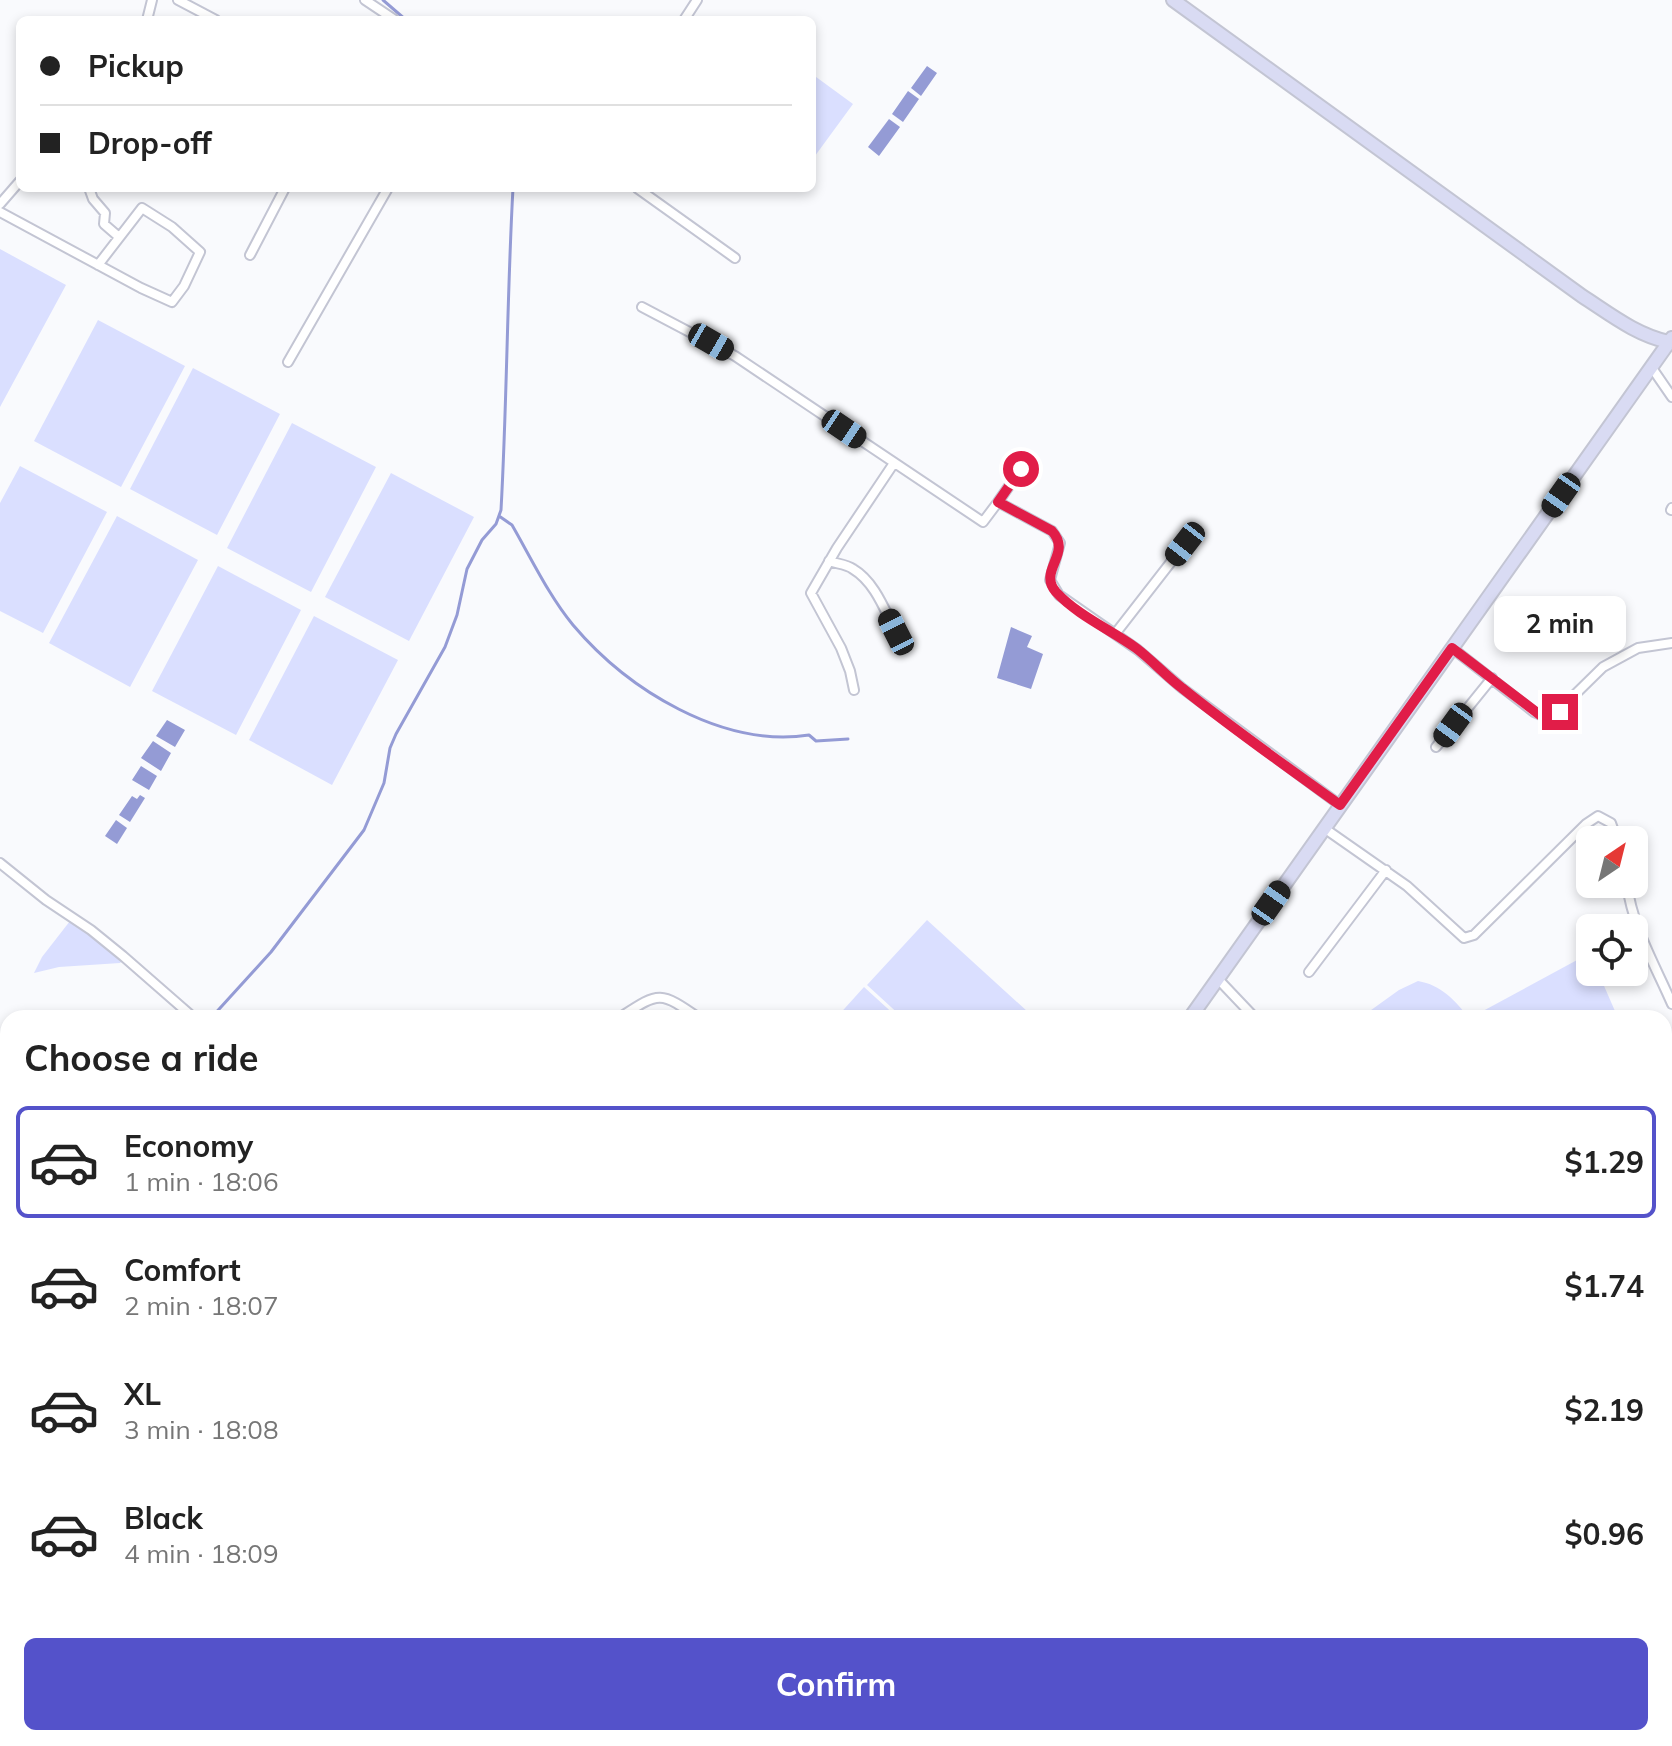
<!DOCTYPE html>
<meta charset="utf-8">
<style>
:root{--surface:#fff;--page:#f2f2f2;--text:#222;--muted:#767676;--line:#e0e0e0;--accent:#5452ca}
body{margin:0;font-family:Mulish,sans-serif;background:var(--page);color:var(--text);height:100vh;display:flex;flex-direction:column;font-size:30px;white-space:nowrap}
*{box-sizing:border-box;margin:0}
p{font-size:26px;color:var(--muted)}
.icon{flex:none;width:44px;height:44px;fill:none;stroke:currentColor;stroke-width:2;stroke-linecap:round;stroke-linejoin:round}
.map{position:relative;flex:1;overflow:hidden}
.side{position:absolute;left:0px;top:1010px;width:1672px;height:736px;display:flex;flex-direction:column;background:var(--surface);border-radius:24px 24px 0 0;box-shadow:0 4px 12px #0003}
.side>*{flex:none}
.hud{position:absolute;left:16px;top:16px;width:800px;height:176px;border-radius:12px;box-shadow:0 4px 12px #0003;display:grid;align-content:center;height:176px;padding:0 24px;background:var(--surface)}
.needle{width:52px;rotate:35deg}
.controls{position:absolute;left:1576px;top:826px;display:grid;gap:16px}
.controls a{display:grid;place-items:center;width:72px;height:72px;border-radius:12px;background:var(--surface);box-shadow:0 4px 12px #0003;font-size:40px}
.end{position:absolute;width:36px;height:36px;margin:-18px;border:10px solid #e11d48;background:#fff;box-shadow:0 0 0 4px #fff}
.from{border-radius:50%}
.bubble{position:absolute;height:56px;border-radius:12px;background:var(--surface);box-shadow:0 4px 12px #0003;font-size:26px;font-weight:700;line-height:56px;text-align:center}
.car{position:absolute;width:24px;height:48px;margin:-24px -12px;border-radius:10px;box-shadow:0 0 6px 2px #0007;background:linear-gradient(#222 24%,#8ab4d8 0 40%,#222 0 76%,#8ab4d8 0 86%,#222 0)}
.hud b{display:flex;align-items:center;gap:28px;height:76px;font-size:30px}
.hud b+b{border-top:2px solid var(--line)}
.hud i{width:20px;height:20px;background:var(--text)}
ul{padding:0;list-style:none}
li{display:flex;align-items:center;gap:24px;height:112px;margin:0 16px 12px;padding:0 8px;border:4px solid transparent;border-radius:12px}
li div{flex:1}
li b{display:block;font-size:30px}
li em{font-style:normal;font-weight:700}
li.active{border-color:var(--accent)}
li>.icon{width:72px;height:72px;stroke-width:1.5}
h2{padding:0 24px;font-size:36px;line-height:96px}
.button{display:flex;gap:16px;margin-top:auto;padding:16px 24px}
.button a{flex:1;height:92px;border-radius:12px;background:var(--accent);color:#fff;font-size:32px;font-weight:700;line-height:92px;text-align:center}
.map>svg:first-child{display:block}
.green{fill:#dadfff}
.water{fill:#949bd5}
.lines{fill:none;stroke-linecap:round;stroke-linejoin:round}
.stream{stroke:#949bd5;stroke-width:3}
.street-casing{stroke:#c3c5d3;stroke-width:12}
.secondary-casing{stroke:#c3c5d3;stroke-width:16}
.street{stroke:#fff;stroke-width:8}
.secondary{stroke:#d9dbf3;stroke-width:12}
.route{stroke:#e11d48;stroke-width:10}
</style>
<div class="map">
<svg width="1672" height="1746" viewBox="0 0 1672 1746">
<rect width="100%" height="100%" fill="#f9fafd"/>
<!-- green -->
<path class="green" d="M812,74l41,30 -41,56z
M0,249l66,36 -66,122z
M98,320l87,46 -64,121 -87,-46z
M193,368l87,46 -63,121 -87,-46z
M292,423l84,44 -65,125 -84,-44z
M20,466l87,46 -64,121 -43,-22v-108z
M391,473l83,44 -65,124 -84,-44z
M117,516l81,44 -68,127 -81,-44z
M218,566l83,44 -65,125 -84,-44z
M314,616l84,44 -66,125 -83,-45z
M927,920l101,92 -6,6h-119l-36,-33z
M70,921l21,11 32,28 -3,3 -61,4 -25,6 8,-16z
M1590,953v19h8l20,46h-148z
M1418,981c23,4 37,19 51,37h-109l39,-28z
M864,987l34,31h-62z
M1664,1294l8,14v438h-49l-13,-8h54z"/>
<!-- water -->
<path class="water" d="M927,66l10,7 -16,23 -10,-8z
M908,91l11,8 -16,23 -11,-8z
M889,119l11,8 -21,29 -11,-9z
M1011,627l21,9 -5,11 16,7 -12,35 -34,-11z
M167,720l18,10 -10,17 -19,-11z
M153,741l18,12 -10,18 -20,-13z
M141,766l16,10 -8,14 -17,-10z
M140,795l5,3 -15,24 -11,-7 13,-19 5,3z
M116,820l11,8 -10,16 -12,-8z"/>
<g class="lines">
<!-- stream -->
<path class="stream" d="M383,0l23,20
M499,516l13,9c19,33 37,71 61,100 55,65 149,123 236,110l7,6 32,-2
M211,1018l60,-66 93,-122 20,-47 6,-35 6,-14 49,-87 12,-32 10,-46 15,-29 14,-16 5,-14c6,-107 6,-214 12,-322
M0,1427l3,-35 5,-11
M131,1746l3,-8"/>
<defs>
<path id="street" d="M178,0l38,20
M365,0l30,20
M147,20l5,-20
M684,20l13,-20
M89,188l4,11 12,14 -1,11 15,13
M637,188l98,70
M0,204l20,-23
M0,212l141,76 31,14 12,-16 16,-34 -28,-25 -30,-19 -44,57
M250,255l35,-67
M642,307l93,49 248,166 15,-20 54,29 8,12 -10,37 9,15 79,55 44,38 158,117
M288,362l100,-174
M1652,368l20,29
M998,502l23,-33
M1671,510l1,-2
M829,561c8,3 17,3 24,8 22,13 32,42 43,63
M1115,634l70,-90
M1452,648l82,64 16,7 53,-52 35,-19 34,-5
M854,690l-4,-19 -9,-23 -30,-55 26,-45 57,-85
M1436,747l56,-69
M1324,828l83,58 57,52 10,-3 112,-111 12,-8 13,7 6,17
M0,863l46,37 45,30 32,26 71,62
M1627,884c5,42 28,81 45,120
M1309,972l77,-102
M1218,979l37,39
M619,1018c40,-26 40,-28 80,0
M1664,1487l8,6
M1664,1674l8,1
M530,1738l12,8
M1372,1738l13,8
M668,1746l6,-8
M1207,1746l4,-8
M1475,1746l5,-8"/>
<path id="secondary" d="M1173,0l409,296c28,18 54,39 87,46
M1190,1018l482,-680"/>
</defs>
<!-- street casing -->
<use href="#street" class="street-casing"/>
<!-- secondary casing -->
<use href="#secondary" class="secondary-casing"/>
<!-- street -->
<use href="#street" class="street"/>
<!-- secondary -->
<use href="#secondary" class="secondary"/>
</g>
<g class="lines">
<!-- route -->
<path class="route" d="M1021,469l-23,33 54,29c21,23 -15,39 4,61 21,23 55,38 80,56 16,12 30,28 46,40 51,41 105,79 158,117l112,-157 92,70 6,1 10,-7"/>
</g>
</svg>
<div class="controls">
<a><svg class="needle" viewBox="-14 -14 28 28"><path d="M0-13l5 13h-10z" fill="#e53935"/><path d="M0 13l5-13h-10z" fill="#767676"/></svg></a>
<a><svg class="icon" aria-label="locate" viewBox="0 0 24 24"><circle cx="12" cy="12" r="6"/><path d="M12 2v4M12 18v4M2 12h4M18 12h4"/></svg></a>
</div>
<i class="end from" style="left:1021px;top:469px"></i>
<i class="end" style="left:1560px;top:712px"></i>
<div class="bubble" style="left:1494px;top:596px;width:132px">2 min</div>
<i class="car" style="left:711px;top:342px;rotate:120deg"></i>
<i class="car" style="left:844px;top:429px;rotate:124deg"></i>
<i class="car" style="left:1561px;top:495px;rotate:215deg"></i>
<i class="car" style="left:1185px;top:544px;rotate:218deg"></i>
<i class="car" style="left:896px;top:632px;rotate:333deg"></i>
<i class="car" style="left:1453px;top:725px;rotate:216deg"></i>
<i class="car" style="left:1271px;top:903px;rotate:35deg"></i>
<div class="hud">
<b><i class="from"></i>Pickup</b>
<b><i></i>Drop-off</b>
</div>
<section class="side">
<h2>Choose a ride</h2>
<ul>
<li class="active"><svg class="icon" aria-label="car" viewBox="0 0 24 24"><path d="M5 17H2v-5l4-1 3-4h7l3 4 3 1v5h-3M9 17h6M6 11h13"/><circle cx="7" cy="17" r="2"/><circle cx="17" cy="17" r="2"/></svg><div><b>Economy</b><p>1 min · 18:06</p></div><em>$1.29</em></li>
<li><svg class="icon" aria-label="car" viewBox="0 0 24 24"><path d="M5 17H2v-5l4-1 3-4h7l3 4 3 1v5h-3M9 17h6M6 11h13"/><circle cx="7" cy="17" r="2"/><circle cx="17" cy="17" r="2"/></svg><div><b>Comfort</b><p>2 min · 18:07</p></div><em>$1.74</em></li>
<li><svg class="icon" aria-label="car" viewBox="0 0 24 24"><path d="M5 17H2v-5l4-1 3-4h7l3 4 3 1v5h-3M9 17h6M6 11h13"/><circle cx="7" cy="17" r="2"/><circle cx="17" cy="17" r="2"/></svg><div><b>XL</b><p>3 min · 18:08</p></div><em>$2.19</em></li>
<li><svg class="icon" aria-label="car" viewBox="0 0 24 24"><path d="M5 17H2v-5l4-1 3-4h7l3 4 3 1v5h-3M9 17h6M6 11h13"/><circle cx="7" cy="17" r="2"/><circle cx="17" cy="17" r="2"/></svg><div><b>Black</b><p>4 min · 18:09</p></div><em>$0.96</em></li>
</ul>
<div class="button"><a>Confirm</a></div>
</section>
</div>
